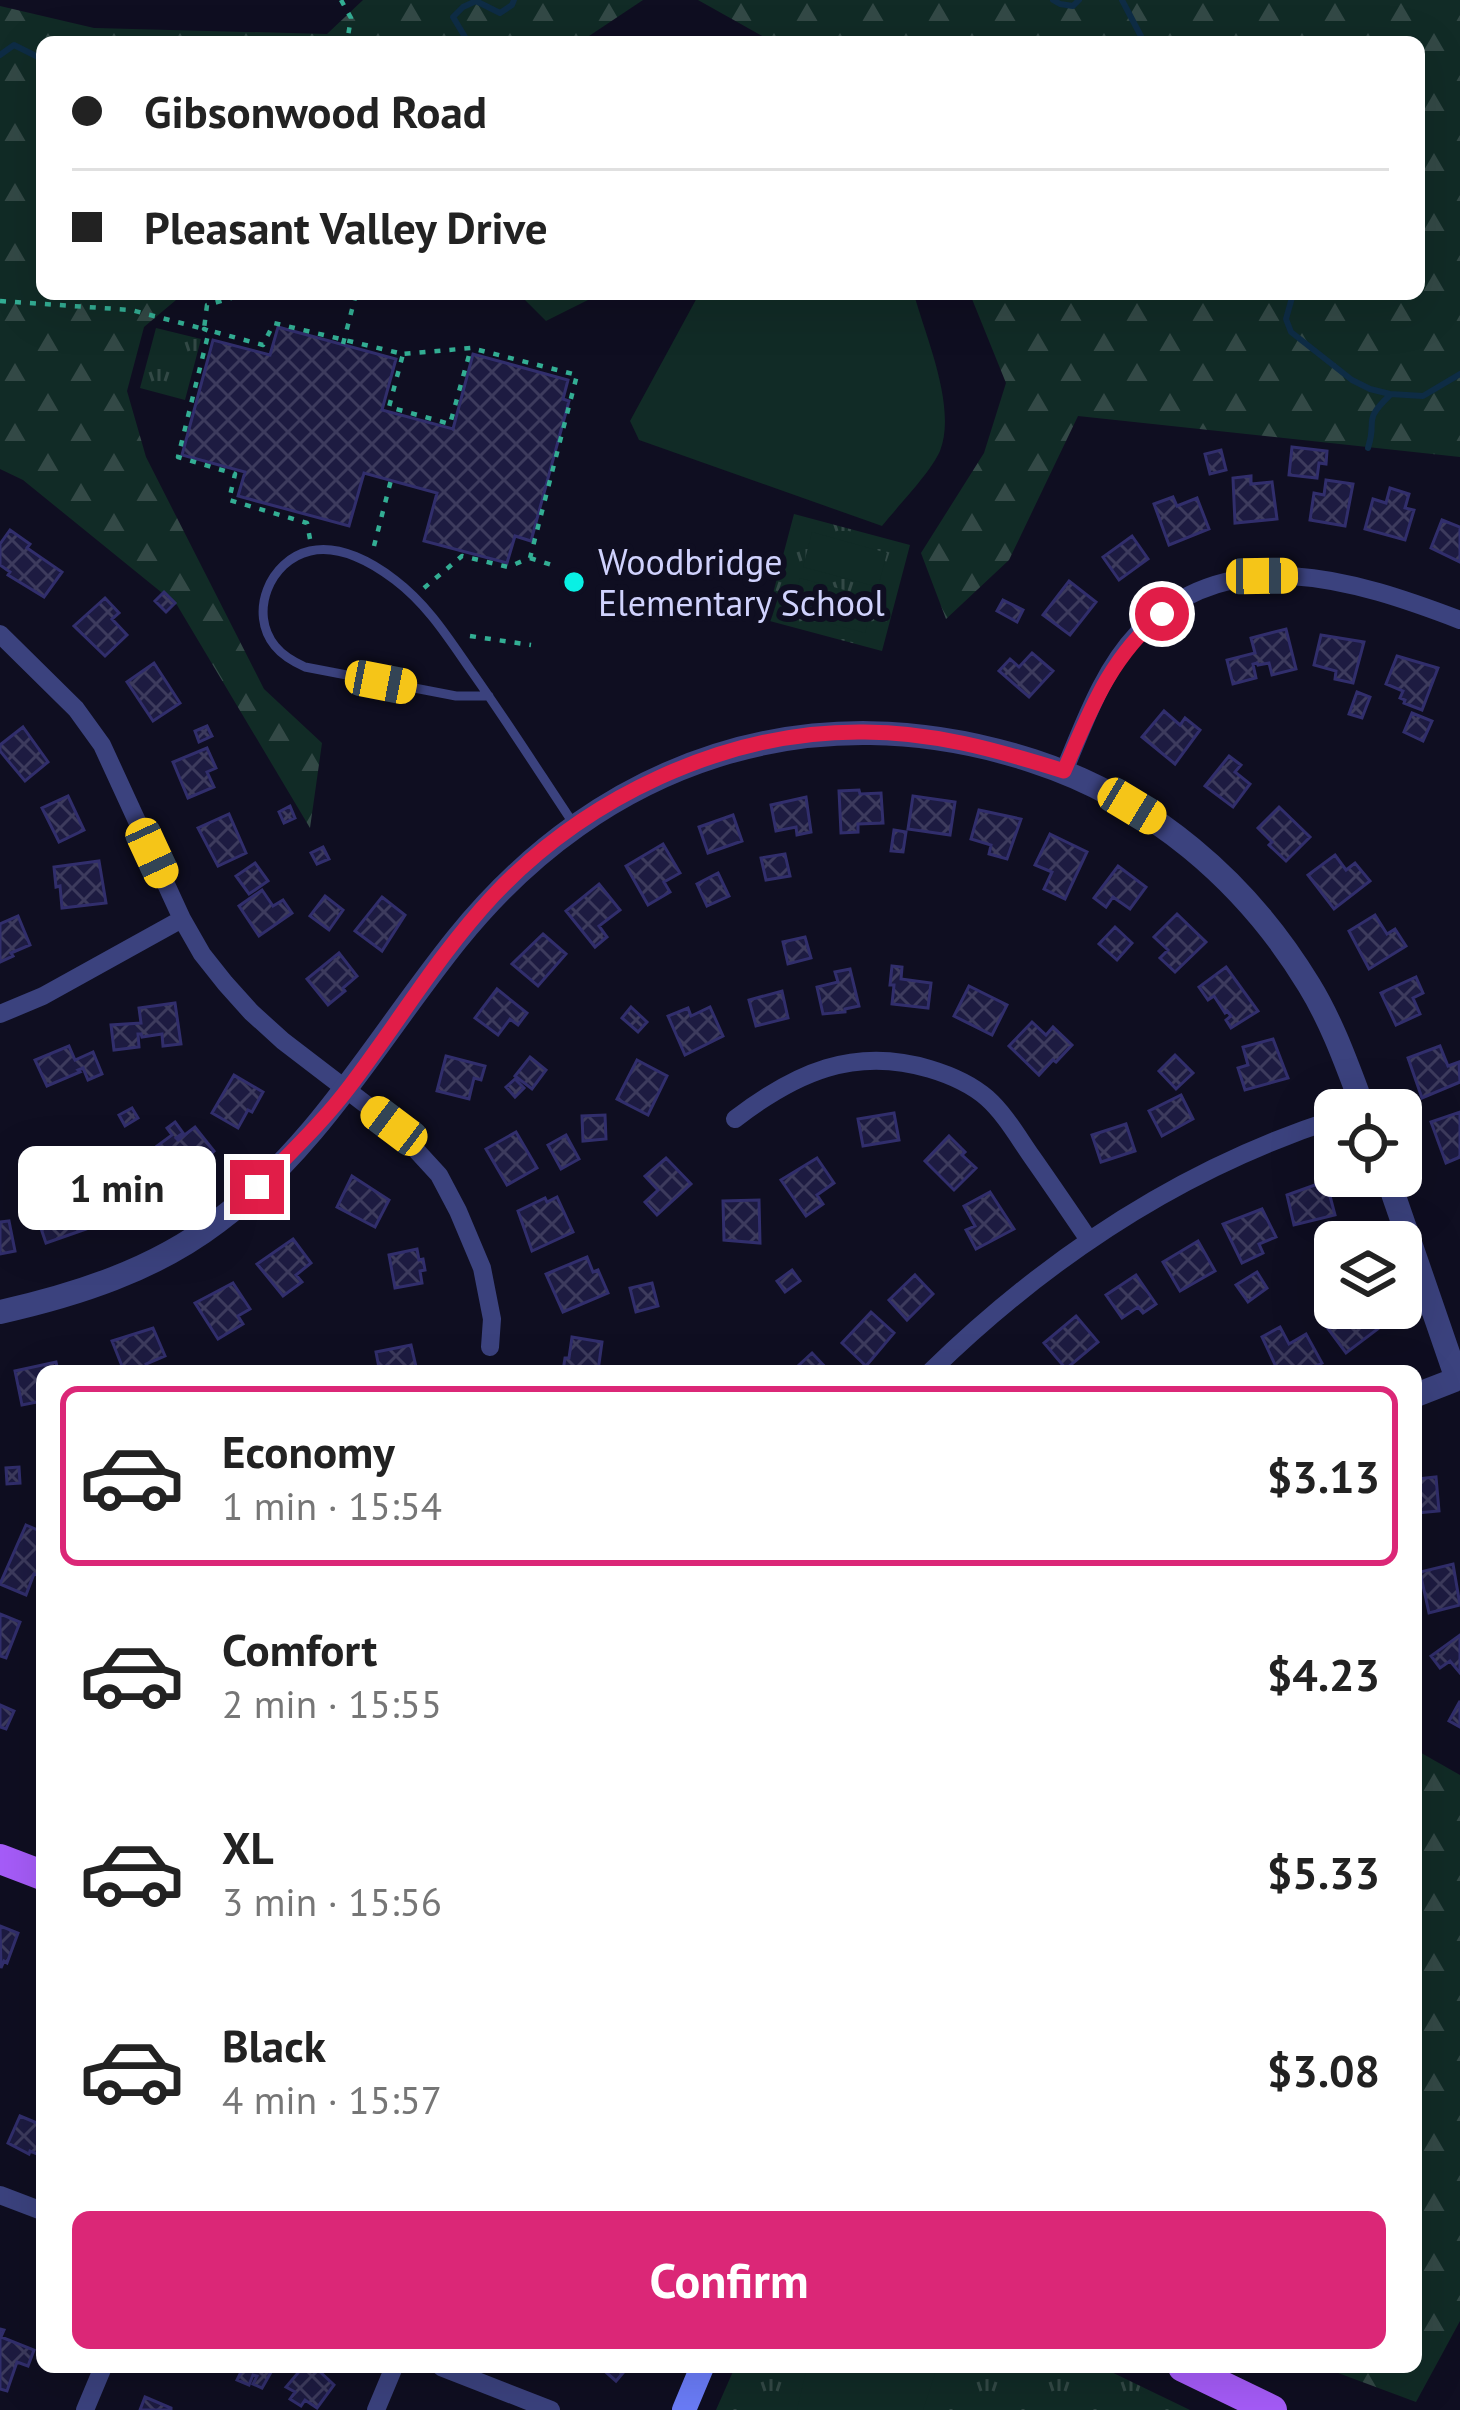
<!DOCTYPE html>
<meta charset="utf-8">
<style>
:root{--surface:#fff;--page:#f2f2f2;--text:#222;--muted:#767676;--line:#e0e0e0;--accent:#db2777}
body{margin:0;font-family:"PT Sans",sans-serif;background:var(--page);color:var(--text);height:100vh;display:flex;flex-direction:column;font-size:45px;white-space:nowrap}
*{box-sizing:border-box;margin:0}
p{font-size:39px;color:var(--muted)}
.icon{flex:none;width:66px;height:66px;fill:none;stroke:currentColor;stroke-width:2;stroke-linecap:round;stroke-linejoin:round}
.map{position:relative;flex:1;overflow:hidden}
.side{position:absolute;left:36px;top:1365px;width:1386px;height:1008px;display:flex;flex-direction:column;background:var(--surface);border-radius:18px;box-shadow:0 12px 48px #0002}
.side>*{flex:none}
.guide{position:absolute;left:36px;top:36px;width:1389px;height:264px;border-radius:18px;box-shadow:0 12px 48px #0002;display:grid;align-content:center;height:264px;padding:0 36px;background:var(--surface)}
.buttons{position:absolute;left:1314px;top:1089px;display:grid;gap:24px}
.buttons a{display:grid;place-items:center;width:108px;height:108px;border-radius:18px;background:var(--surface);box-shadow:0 12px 48px #0002;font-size:60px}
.end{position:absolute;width:54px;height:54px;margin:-27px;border:15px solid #e11d48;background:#fff;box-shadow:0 0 0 6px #fff}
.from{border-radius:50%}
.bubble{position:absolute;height:84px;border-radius:18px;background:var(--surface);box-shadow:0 12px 48px #0002;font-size:39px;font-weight:700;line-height:84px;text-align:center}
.car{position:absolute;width:36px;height:72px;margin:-36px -18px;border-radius:15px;box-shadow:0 0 9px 3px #0007;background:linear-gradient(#f5c518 24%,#345 0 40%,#f5c518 0 76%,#345 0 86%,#f5c518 0)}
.guide b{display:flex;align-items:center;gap:42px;height:114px;font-size:45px}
.guide b+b{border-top:3px solid var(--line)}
.guide i{width:30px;height:30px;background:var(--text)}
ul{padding:21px 0 0;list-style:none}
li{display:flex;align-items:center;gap:36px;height:180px;margin:0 24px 18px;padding:0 12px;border:6px solid transparent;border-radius:18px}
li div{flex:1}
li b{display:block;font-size:45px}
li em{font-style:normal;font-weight:700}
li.active{border-color:var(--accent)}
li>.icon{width:108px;height:108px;stroke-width:1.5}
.action{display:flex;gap:24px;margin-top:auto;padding:24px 36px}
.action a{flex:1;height:138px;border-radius:18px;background:var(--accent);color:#fff;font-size:48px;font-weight:700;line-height:138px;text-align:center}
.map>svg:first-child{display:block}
.grass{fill:url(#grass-tufts)}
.forest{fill:url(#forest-firs)}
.garden{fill:#112b26}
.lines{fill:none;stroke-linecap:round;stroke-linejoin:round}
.stream{stroke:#0e2c45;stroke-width:6}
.building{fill:url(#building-cross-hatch);stroke:#312e6c;stroke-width:3}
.path{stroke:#33ae94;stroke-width:4.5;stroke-dasharray:6 9;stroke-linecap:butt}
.service{stroke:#3b427e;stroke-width:9}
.minor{stroke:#3b427e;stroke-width:18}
.tertiary{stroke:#3b427e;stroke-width:24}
.secondary{stroke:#6b7df9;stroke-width:24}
.primary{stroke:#a65cf9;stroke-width:30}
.route{stroke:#e11d48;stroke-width:15}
.poi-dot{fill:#09f0e4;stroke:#0f0e21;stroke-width:4.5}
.labels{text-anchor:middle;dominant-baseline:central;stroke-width:12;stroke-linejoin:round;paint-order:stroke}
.poi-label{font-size:36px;fill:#d0d2fd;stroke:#0f0e21;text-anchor:start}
</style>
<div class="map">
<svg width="1460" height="2410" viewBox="0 0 1460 2410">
<defs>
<pattern id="grass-tufts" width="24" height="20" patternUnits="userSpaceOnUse" patternTransform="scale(3)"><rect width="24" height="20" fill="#112b26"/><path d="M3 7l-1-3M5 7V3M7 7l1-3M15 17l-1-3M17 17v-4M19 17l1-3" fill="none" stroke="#334946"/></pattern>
<pattern id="forest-firs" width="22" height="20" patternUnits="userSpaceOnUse" patternTransform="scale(3)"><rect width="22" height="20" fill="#112b26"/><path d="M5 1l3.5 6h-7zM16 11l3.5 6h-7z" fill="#334946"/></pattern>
<pattern id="building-cross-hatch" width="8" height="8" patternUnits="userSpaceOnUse" patternTransform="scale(3)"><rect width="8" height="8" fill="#1d1b41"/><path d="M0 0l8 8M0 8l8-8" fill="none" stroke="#3d3b5d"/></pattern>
</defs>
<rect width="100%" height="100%" fill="#0f0e21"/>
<!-- grass -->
<path class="grass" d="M156,328l45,11 -16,61 -45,-12z
M794,514l116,31 -28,106 -116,-31z
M735,2367h366l89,43h-474z"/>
<!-- forest -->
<path class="forest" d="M363,0h280l-63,42h-538v252h134v6l-32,27 -17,64 19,66 118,232 58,54 -12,85 -133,-223 -154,-125 -23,-11v-463l94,22 233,6z
M698,0h762v457l-382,-41 -69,144 -63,59 -25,-66 63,-100 22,-70 -36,-89h449v-252h-646z
M1416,1750l44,25v546l-44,81 -94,-35h94v-259l2,-10 -2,-3z"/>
<!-- garden -->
<path class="garden" d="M519,294h76l-5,5 -44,22z
M699,294h215c12,44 43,113 26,157 -9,21 -42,55 -58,75l-243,-86 -9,-19z
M812,532l75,21 -9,34 -75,-20z
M800,578l74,20 -9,35 -75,-21z
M807,2367h125l3,7 -12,36h-126z"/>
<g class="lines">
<!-- stream -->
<path class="stream" d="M1053,0l7,4 13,2 6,-6
M1122,0l22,42
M468,42l-15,-25 10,-10 13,-6 24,12 12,-8 2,-5
M0,55l14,-10 28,14
M1293,294l-7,25 5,13 61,48 18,9 20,5 33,2 37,-22
M1368,448c10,-30 -7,-25 22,-53"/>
</g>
<!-- building -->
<path class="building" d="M278,327l118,32 -14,51 71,19 20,-75 95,26 -5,19 6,2 -38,140 -16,-5 -8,27 -83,-22 13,-48 -73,-20 -15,53 -111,-30 7,-24 -63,-17 31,-115 57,15z
M1292,447l35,4 -1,13 -7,-1 -2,15 -28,-3z
M1221,450l5,20 -16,4 -5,-20z
M1251,476v8l21,-2 5,37 -42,4 -2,-45z
M1326,480l27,4 -8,42 -35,-6 4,-27 10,2z
M1390,488l19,6 -4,14 9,2 -9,30 -40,-11 8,-30 13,4z
M1173,497l4,9 20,-8 12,31 -40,16 -15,-41z
M1442,520l18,7v35l-29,-14z
M10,530l20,14 -3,4 35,24 -18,25 -36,-22 2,-3 -10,-7v-21z
M1132,536l16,23 -29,21 -16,-23z
M1069,581l27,21 -26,33 -27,-20z
M164,592l11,11 -9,9 -11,-11z
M105,598l14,15 -7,6 15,16 -22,21 -31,-30z
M1003,600l20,10 -6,12 -20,-11z
M1286,629l10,40 -24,6 -3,-12 -11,2 -1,-2 -4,1 3,14 -23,6 -6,-24 28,-7 -4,-15z
M1321,635l43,7 -11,41 -18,-4 1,-8 -22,-6z
M1032,653l21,18 -24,26 -30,-26 11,-12 9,8z
M1397,656l41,12 -16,42 -18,-7 1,-3 -5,-2 3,-7 -17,-7z
M154,663l26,40 -27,18 -26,-39z
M1357,692l13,5 -8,21 -13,-4z
M1164,711l16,14 5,-7 15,12 -25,34 -33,-27z
M1412,713l20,8 -9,20 -19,-9z
M207,726l5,10 -13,6 -4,-11z
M23,727l25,35 -23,19 -25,-30v-6z
M207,748l9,20 -9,4 7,15 -26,11 -15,-36z
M1229,756l12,9 -6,7 15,12 -17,23 -28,-21z
M859,790l1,4 21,-1 2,30 -25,1v8l-17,1 -2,-42z
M68,796l16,34 -25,12 -17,-34z
M913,796l42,6 -5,33 -42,-6z
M806,797l5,35 -14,3 -1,-8 -20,4 -5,-26z
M290,806l5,12 -11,5 -5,-11z
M1279,807l31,30 -24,24 -17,-16 3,-3 -14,-14z
M979,810l42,9 -14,40 -18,-5 2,-9 -20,-6z
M229,814l17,39 -28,13 -20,-38z
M733,815l9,26 -34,12 -9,-26z
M894,830l12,2 -3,20 -12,-1z
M1050,834l37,18 -22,47 -21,-10 8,-17 -17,-7z
M663,844l17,29 -16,9 6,10 -22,13 -22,-39z
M323,847l6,12 -12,5 -6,-11z
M785,854l5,22 -24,4 -5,-22z
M1335,855l11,15 9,-7 15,18 -36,28 -26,-34z
M99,861l7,42 -44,5 -2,-22 -4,1 -2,-20z
M255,863l13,18 -19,13 -13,-18z
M1118,866l28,21 -16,22 -17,-12 -7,10 -12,-9z
M718,873l11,23 -22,10 -10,-22z
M599,884l21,26 -21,16 8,11 -12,10 -29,-36z
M262,890l11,16 10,-6 9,13 -33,23 -20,-30z
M325,896l18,14 -14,20 -19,-14z
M382,897l23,18 -23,36 -27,-20z
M1177,914l29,28 -31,30 -15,-14 8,-8 -14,-13z
M1375,915l12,19 8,-5 11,17 -37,23 -20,-38z
M18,916l12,29 -19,8 2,3 -13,6v-38z
M1115,927l17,16 -15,17 -18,-16z
M543,934l23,20 -28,32 -26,-22z
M805,937l6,21 -23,6 -5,-22z
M339,953l18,23 -14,12 2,3 -17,14 -21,-26z
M892,966l10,1 -1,12 30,4 -3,25 -36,-4 2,-19h-4z
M1226,967l32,44 -27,17 -5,-8 5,-4 -4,-5 -2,2 -11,-17 -6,4 -9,-13z
M850,969l9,37 -14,3v3l-22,2 -6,-27 21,-5 -3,-10z
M1416,977l7,16 -10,5 7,16 -24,11 -15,-32z
M969,986l38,19 -15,30 -38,-19z
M497,989l30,24 -9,12 -8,-6 -12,16 -23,-17z
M782,991l6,27 -32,8 -7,-26z
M175,1003l6,41 -18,2 -1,-12 -20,3 -1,-3h-3l1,13 -25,3 -3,-25 30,-2 -2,-15z
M631,1007l16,15 -9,10 -16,-14z
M710,1007l13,29 -38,19 -17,-39 20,-8 3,8z
M1032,1022l14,13 7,-8 19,18 -16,17 -3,-2 -14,15 -30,-29z
M1273,1039l15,39 -43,12 -7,-22 10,-3 -5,-18z
M69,1046l6,14 18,-8 9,22 -14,6 -5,-12 -5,2 2,2 -33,14 -12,-26z
M1440,1046l8,20 11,-4 1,20 -38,16 -14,-40z
M1175,1055l18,18 -17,16 -17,-18z
M446,1056l39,10 -4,14 -7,-2 -5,21 -32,-8z
M530,1057l16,13 -14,19 -17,-13z
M637,1060l30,16 -19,39 -31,-16z
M234,1075l29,17 -11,20 -4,-2 -10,18 -26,-15z
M515,1079l9,9 -9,9 -9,-10z
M1181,1095l12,24 -31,17 -13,-25z
M132,1108l6,10 -13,8 -6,-11z
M1460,1112v45l-14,6 -15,-41z
M894,1113l5,27 -36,6 -5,-27z
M605,1115l1,24 -23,2 -1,-25z
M175,1122l8,11 -7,5 2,2 17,-13 19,24 -32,29 -25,-34 15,-11 -5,-7z
M1126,1124l9,27 -34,11 -9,-27z
M516,1132l21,36 -30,17 -21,-36z
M566,1135l13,24 -18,10 -13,-24z
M949,1136l16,16 -3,3 14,13 -22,22 -29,-29z
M666,1158l25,26 -34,31 -12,-13 13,-12 -13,-14z
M817,1158l17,25 -17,12 6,9 -17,12 -25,-36z
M139,1168l15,26 -37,25 -19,-38 18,-10 4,7z
M352,1176l37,24 -14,27 -38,-20z
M1326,1181l9,34 -41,10 -7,-30z
M990,1192l24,37 -38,20 -10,-19 9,-4 -11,-20z
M75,1197l11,32 -40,14 -11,-32z
M557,1197l16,35 -41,19 -14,-40 27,-13 2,4z
M759,1200l1,43 -36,-3 -1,-39z
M1262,1209l14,28 -17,7 4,9 -21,10 -19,-39z
M9,1221l6,30 -15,3v-32z
M293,1239l18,24 -15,12 6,7 -19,14 -26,-32z
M1198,1241l17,30 -35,20 -17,-29z
M417,1249l2,11 4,-1 2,11 -5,1 2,12 -27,5 -6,-33z
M587,1257l6,15 5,-2 10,23 -45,19 -17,-38z
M792,1270l8,11 -15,11 -8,-11z
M1257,1272l10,16 -19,14 -12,-17z
M915,1275l18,19 -26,26 -18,-20z
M1136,1275l20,29 -13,9 -5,-6 -16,11 -16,-23z
M233,1283l17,26 -12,7 5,8 -25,15 -23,-36z
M652,1283l6,23 -22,6 -6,-24z
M1341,1308h23l15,20 -33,25 -20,-27 18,-14z
M871,1312l23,21 -28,33 -24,-23z
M1076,1316l22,26 -32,27 -22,-26z
M1280,1327l9,17 17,-10 16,29 -16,8h-28l-16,-34z
M153,1328l12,28 -19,8 2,7h-24l-12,-30z
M572,1337l30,5 -4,29h-35l2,-13h4z
M411,1345l6,26h-29l-1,-5 -8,2 -3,-16z
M812,1353l17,18h-24l-6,-6z
M56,1362l2,9h-16v30l-20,4 -7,-34z
M19,1467l1,16 -13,1 -1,-16z
M1436,1477l3,34 -23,2v-34z
M26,1525l16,7v39l-2,5 -6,-2 -8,21 -26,-11z
M1453,1564l7,41 -31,8 -9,-41z
M0,1614l20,8 -14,36 -6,-2z
M1460,1635v38l-10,-12 -10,7 -9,-12z
M1460,1701v26l-11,-6z
M0,1705l14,6 -8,18 -6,-2z
M0,1926l18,7 -11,30 -3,-2 -3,7z
M20,2116l22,9v31l-12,-5 -1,3 -21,-11z
M0,2329l4,1 -3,7 33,13 -6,16 -11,-4 -10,29 -7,-2z
M235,2367h39l-12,21 -9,-4 4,-8 -4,-1 -4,10 -12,-5 5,-10z
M303,2367l12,5 2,-3 17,16 -17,23 -12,-8 -4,6 -11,-7 5,-7 -9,-5z
M600,2367h28l-12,14z
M145,2397l26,11v2h-31z"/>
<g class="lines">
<!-- path -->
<path class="path" d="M341,0l10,18 -4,24
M0,301l131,9 73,19 3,-24 38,-11
M343,344l13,-50
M310,539l-3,-16 -78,-23 6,-26 -57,-17 31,-126 -5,-2 59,16 11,-22 129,31 -14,53 61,17 21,-76 -68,6
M374,546l17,-66
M530,558l28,9
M424,588l38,-32 46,11 22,-9 47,-183 -106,-27
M470,636l61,9"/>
<!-- service -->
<path class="service" d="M489,696h-33l-151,-29c-11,-5 -22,-11 -30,-21 -27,-33 -5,-86 35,-95 30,-7 63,12 85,29 33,25 54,59 77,92 36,51 69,103 103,154"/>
<!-- minor -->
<path class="minor" d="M0,634l76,75 26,36 80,174 20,35 23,29 26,29 32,29 111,85 45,49 19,36 24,57 10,51 -2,28
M1064,771c20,-47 38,-100 74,-138 91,-94 217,-53 322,-13
M0,1014l43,-18 139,-77
M735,1119c60,-46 119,-73 195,-50 20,6 42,16 57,29 18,16 31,39 45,59 19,27 38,55 57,83
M931,1371c116,-113 249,-202 404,-252
M0,2195l42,16
M441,2367l110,43
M85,2410l18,-43
M376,2410l18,-43"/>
<!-- tertiary -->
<path class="tertiary" d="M1387,1176l70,203
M0,1312c76,-17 154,-42 217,-90 102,-76 162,-186 240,-283 145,-180 355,-250 576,-178 117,38 213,120 276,224 24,39 39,83 55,125
M1416,1395l44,-17"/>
<!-- secondary -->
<path class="secondary" d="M684,2410l18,-43"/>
<!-- primary -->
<path class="primary" d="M0,1859l42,16
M1183,2367l89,43"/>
</g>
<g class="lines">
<!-- route -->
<path class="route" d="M257,1187c32,-33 66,-65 93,-101 48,-63 89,-132 143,-190 92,-98 230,-164 366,-164 71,-1 138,18 205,39 26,-60 46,-114 98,-157"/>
</g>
<!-- markers -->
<circle class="poi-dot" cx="574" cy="582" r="12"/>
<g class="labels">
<!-- poi labels -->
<g class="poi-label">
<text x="598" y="561">Woodbridge<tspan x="598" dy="41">Elementary School</tspan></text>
</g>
</g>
</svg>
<div class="buttons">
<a><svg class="icon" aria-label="locate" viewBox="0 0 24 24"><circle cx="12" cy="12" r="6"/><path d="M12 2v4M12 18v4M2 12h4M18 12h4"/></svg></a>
<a><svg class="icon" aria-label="layers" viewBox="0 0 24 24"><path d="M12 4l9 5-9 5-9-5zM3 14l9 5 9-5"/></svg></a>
</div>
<i class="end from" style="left:1162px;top:614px"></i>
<i class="end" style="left:257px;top:1187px"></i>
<div class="bubble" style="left:18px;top:1146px;width:198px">1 min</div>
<i class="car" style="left:1262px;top:576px;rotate:89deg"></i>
<i class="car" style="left:381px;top:682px;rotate:101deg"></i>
<i class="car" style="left:1132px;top:806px;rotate:121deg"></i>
<i class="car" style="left:152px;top:853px;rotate:155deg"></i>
<i class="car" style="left:394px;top:1126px;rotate:307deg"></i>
<div class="guide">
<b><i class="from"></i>Gibsonwood Road</b>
<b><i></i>Pleasant Valley Drive</b>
</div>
<section class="side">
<ul>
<li class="active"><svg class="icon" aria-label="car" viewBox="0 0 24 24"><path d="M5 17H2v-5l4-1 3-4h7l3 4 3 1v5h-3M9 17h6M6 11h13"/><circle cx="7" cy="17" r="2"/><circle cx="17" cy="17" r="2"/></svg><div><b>Economy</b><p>1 min · 15:54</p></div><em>$3.13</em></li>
<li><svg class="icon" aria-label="car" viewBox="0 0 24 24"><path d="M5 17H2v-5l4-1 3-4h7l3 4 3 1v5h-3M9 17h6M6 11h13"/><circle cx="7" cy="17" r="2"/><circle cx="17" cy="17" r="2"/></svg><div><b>Comfort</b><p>2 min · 15:55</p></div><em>$4.23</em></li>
<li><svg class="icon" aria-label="car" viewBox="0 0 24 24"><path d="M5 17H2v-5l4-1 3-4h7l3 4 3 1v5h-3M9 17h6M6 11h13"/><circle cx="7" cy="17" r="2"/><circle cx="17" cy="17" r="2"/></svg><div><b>XL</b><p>3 min · 15:56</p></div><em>$5.33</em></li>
<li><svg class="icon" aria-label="car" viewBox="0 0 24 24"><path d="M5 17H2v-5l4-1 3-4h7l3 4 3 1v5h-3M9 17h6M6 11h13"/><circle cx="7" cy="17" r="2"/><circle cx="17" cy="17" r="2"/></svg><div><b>Black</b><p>4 min · 15:57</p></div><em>$3.08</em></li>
</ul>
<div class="action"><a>Confirm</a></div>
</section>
</div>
